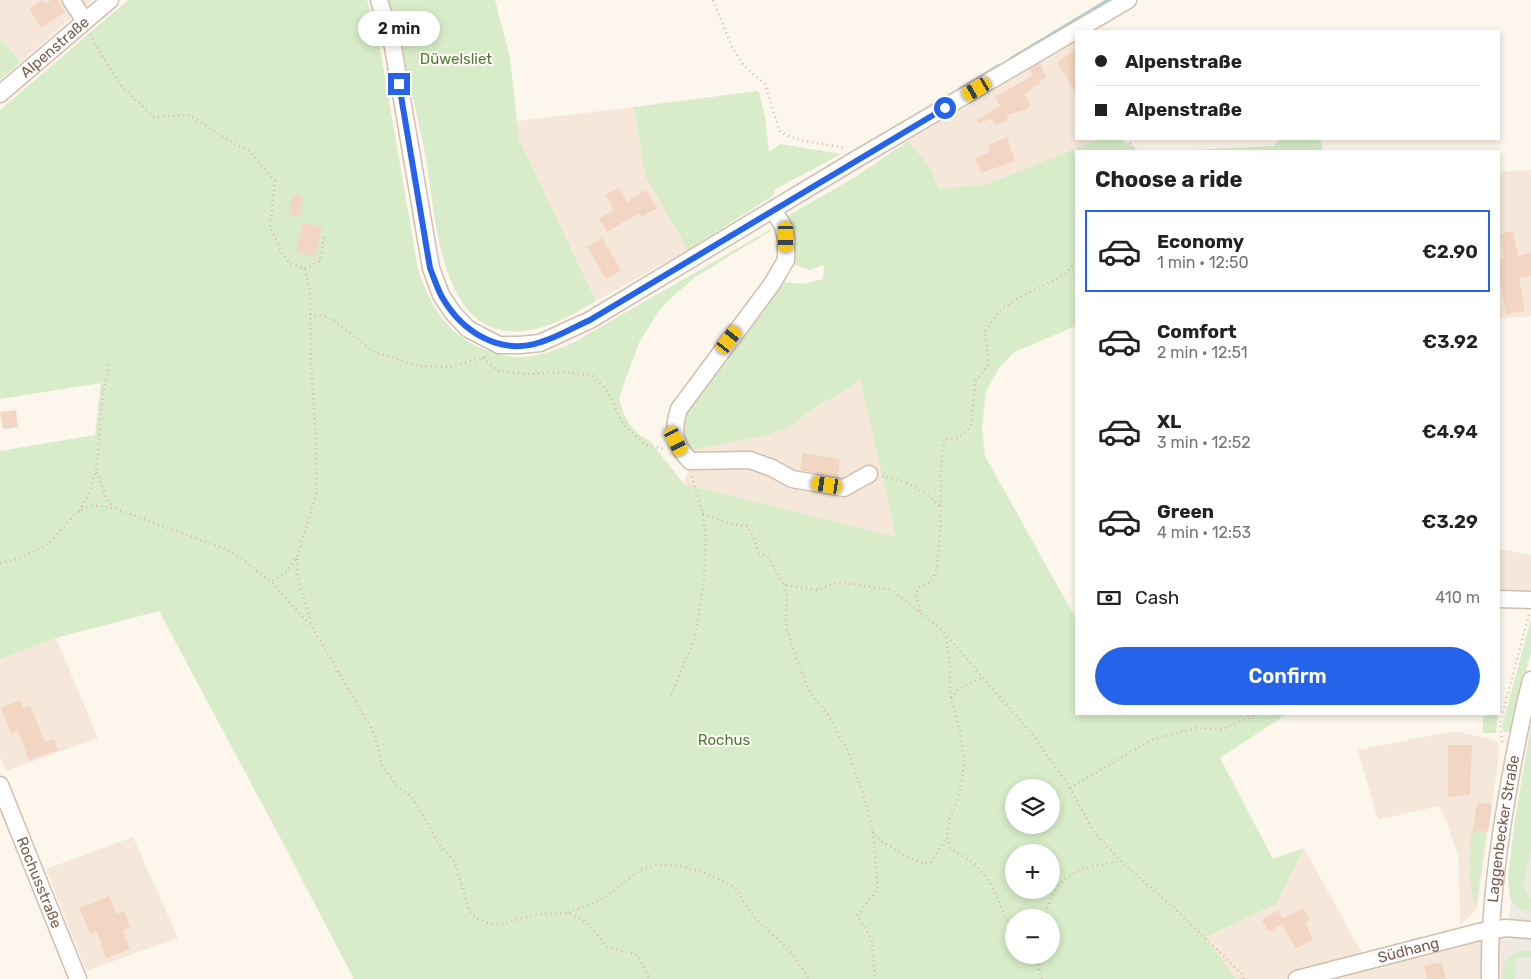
<!DOCTYPE html>
<meta charset="utf-8">
<style>
:root{--surface:#fff;--page:#f2f2f2;--text:#222;--muted:#767676;--line:#e0e0e0;--accent:#2563eb}
body{margin:0;font-family:Rubik,sans-serif;background:var(--page);color:var(--text);height:100vh;display:flex;flex-direction:column;font-size:19px;white-space:nowrap}
*{box-sizing:border-box;margin:0}
p{font-size:16px;color:var(--muted)}
.icon{flex:none;width:28px;height:28px;fill:none;stroke:currentColor;stroke-width:2;stroke-linecap:round;stroke-linejoin:round}
.map{position:relative;flex:1;overflow:hidden}
.side{position:absolute;left:1075px;top:150px;width:425px;height:565px;display:flex;flex-direction:column;background:var(--surface);border-radius:0px;box-shadow:0 2px 8px #0003}
.side>*{flex:none}
.hud{position:absolute;left:1075px;top:30px;width:425px;height:110px;border-radius:0px;box-shadow:0 2px 8px #0003;display:grid;align-content:center;height:110px;padding:0 20px;background:var(--surface)}
.buttons{position:absolute;left:1005px;top:779px;display:grid;gap:10px}
.buttons a{display:grid;place-items:center;width:55px;height:55px;border-radius:50%;background:var(--surface);box-shadow:0 2px 8px #0003;font-size:25px}
.end{position:absolute;width:22px;height:22px;margin:-11px;border:6px solid #2563eb;background:#fff;box-shadow:0 0 0 2px #fff}
.from{border-radius:50%}
.bubble{position:absolute;height:35px;border-radius:18px;background:var(--surface);box-shadow:0 2px 8px #0003;font-size:16px;font-weight:600;line-height:35px;text-align:center}
.car{position:absolute;width:15px;height:30px;margin:-15px -8px;border-radius:6px;box-shadow:0 0 4px 1px #0007;background:linear-gradient(#f5c518 24%,#345 0 40%,#f5c518 0 76%,#345 0 86%,#f5c518 0)}
.hud b{display:flex;align-items:center;gap:18px;height:48px;font-size:19px}
.hud b+b{border-top:1px solid var(--line)}
.hud i{width:12px;height:12px;background:var(--text)}
ul{padding:0;list-style:none}
li{display:flex;align-items:center;gap:15px;height:82px;margin:0 10px 8px;padding:0 10px;border:2px solid transparent;border-radius:0px}
li div{flex:1}
li b{display:block;font-size:19px}
li em{font-style:normal;font-weight:600}
li.active{border-color:var(--accent)}
li>.icon{width:45px;height:45px;stroke-width:1.5}
h2{padding:0 20px;font-size:22px;line-height:60px}
.pay{display:flex;align-items:center;gap:12px;height:55px;padding:0 20px;font-size:19px}
.pay p{margin-inline-start:auto}
.primary-button{display:flex;gap:10px;margin-top:auto;padding:10px 20px}
.primary-button a{flex:1;height:58px;border-radius:30px;background:var(--accent);color:#fff;font-size:20px;font-weight:600;line-height:58px;text-align:center}
.map>svg:first-child{display:block}
.residential{fill:#f5e8da}
.industrial{fill:#efe9e4}
.green{fill:#d8ecc9;fill-rule:evenodd}
.lines{fill:none;stroke-linecap:round;stroke-linejoin:round}
.stream{stroke:#a5d3da;stroke-width:4}
.building{fill:#f3d5c3}
.minor-casing{stroke:#d1beb0;stroke-width:19}
.path{stroke:#d9b8a5;stroke-width:2.5;stroke-dasharray:1 4;stroke-linecap:butt}
.minor{stroke:#fff;stroke-width:16}
.route{stroke:#2563eb;stroke-width:6}
.labels{text-anchor:middle;dominant-baseline:central;stroke-width:4;stroke-linejoin:round;paint-order:stroke}
.street-label{font-size:15px;fill:#7a5c4d;stroke:#fffaf3}
.park-label{font-size:15px;fill:#537a41;stroke:#fffaf3}
</style>
<div class="map">
<svg width="1531" height="979" viewBox="0 0 1531 979">
<rect width="100%" height="100%" fill="#fdf6ec"/>
<!-- residential -->
<path class="residential" d="M0,0h92l-71,62 -21,-24z
M1076,42v97h23l-115,46 -47,3 -7,-21 -22,-26z
M634,107l11,69 43,74 -92,51 -77,-162 -2,-18z
M1531,170v146l-32,3v-147z
M860,378l36,159 -212,-53 10,-34 74,-15 22,-9 23,-17 35,-20z
M1499,549l32,6v48l-7,5h-25z
M56,638l42,100 -92,33 -6,-14v-98z
M1454,731l41,9 5,7 -23,162 -17,16 -1,-65 -12,-38 -8,-16 -61,14 -20,-70z
M133,837l45,101 -92,33 -40,-102z
M1304,848l60,109 138,-38 4,22 -1,38h-269l-30,-42 70,-33z"/>
<!-- industrial -->
<path class="industrial" d="M1531,757v222h-26l1,-38z"/>
<!-- green -->
<path class="green" d="M128,0h239l11,37 40,232c13,40 32,70 74,83 8,3 17,5 26,5 20,0 38,-7 56,-15l197,-113 1,1 -78,48 -22,19 -14,15 -19,31 -14,38 -6,18 4,13 7,13 11,11 9,5 34,43 212,53 -36,-158 -12,10 -35,20 -23,17 -22,9 -74,15h-5l-5,-4 -3,-28 98,-134 5,-2 19,2 20,-5 1,-14 -15,5 -19,-7 -4,-46 69,-40 53,-36 22,26 8,21 46,-3 115,-46h21l19,12h-63v175l-62,26 -15,16 -13,23 -4,37 3,28 91,163v95h211l-67,44 53,101 31,-11 -28,56 -70,33 30,42h-882l-70,-134 -125,-234 -103,27 -56,21v-208l95,-16 6,-52 -101,16v-289zM1014,788h37v37h-37zM1014,852h37v38h-37zM1014,918h37v37h-37z
M389,0h106l15,58 9,81 77,162c-15,9 -31,18 -47,24 -113,39 -111,-108 -125,-177 -10,-50 -24,-99 -35,-148z
M0,38l21,24 -21,18z
M757,91l2,1 6,25 4,35 11,-8 61,10 -67,36v5l-86,55 -43,-74 -11,-69z
M1280,139h40l3,12h-149l99,-5z
M1531,619v33l-20,78 -6,3 -2,-3 -1,-4z
M1499,711h1l-3,11 -1,11h-13v-16l6,-3h10z
M1531,725v124l-7,33 2,10 5,7v13l-15,-5 -6,-8 -2,-21 7,-59z
M1473,830l13,2 -10,77c-8,-26 -7,-50 -5,-77z
M1519,951h12v6h-14l-2,22h-13c-1,-13 4,-24 17,-28z"/>
<g class="lines">
<!-- stream -->
<path class="stream" d="M1011,59l98,-59
M959,90l40,-24"/>
</g>
<!-- building -->
<path class="building" d="M42,0l3,4 6,-4h6l8,12 -24,16 -12,-19z
M1076,50v43l-19,-31z
M1040,63l6,15 -7,3 1,3 -9,4 1,1 -8,5 7,12 -7,4 -18,5 2,4 -12,7 -4,-7 -14,4 -1,-4 23,-13 -5,-9 37,-21 -2,-7z
M1007,137l8,24 -34,12 -6,-15 15,-6 -2,-7z
M618,188l9,14 19,-12 11,18 -15,9 -3,-4 -32,19 -8,-14 15,-8 -9,-15z
M293,194l10,2 -4,21 -11,-3z
M303,222l19,5 -7,30 -19,-5z
M1513,231l5,25 13,-3v23l-12,2 6,33 -19,3 -6,-32h-1v-22l5,-2 -4,-24z
M602,238l19,32 -15,9 -19,-32z
M16,410l2,17 -15,2 -3,-17z
M803,453l37,6 -2,18 -38,-7z
M20,700l3,8 7,-3 15,37 9,-3 4,11 -29,10 -11,-29 -7,3 -10,-26z
M1448,745h24l-2,50 -22,2z
M1477,803l15,1 -4,28 -15,-2z
M109,896l7,18 8,-3 6,16 -7,3 7,19 -24,9 -9,-27 -7,3 -11,-26z
M1303,908l7,12 -5,3 8,16 -17,10 -14,-25 -13,8 -7,-12 16,-10 5,9z
M1442,962l4,17h-19l-3,-13z"/>
<g class="lines">
<defs>
<g id="minor">
<path d="M71,0l14,21"/>
<path d="M379,0l14,47 38,221 10,27 12,18 15,16 31,16h21l20,-2 50,-23 265,-160 273,-160"/>
<path id="s1" d="M0,94l110,-94"/>
<path d="M773,210l9,14 4,13v23l-14,24 -93,125c-7,23 -5,35 11,52l60,-1 22,8 20,11 52,9 25,-14"/>
<path d="M1499,599l32,1"/>
<path id="s2" d="M0,785l78,194"/>
<path id="s3" d="M1297,979l182,-47 27,-4 25,2"/>
<path id="s4" d="M1490,979c-1,-49 4,-97 11,-145 8,-52 17,-103 30,-154"/>
</g>
</defs>
<!-- minor casing -->
<use href="#minor" class="minor-casing"/>
<!-- path -->
<path class="path" d="M713,0l19,47 11,18 22,19 15,48c21,11 43,11 65,16
M90,34l7,14 25,39 32,30 35,-2 42,27 19,9 25,30 -5,45 13,29 8,9 14,5 15,-8 4,-25
M1127,139l8,12
M305,269l5,20 1,74 5,80 1,48 -20,66 -12,16 -14,9 42,46 62,107 7,30 14,20 17,14 28,48 14,15 14,48 7,8 12,5 12,1 39,-10 30,-1 19,11 19,23 30,8 13,24
M310,314l13,2 11,4 40,32 45,14 32,1 37,-11
M483,358l15,13 32,3 35,-2 28,4 15,16 15,32 22,21 19,4
M97,472l9,26 7,9
M882,476c27,6 40,13 59,31
M79,511c22,-35 18,-58 22,-97 1,-17 5,-33 8,-50
M703,514l28,10 16,2 8,14 3,12 10,5 16,28 33,5 22,-8 52,8 48,37 94,108 37,53 24,44 30,32 49,43 69,67 2,5
M297,559v16l15,51
M0,563c16,-3 33,-10 47,-19 14,-10 28,-36 44,-38 7,-1 16,1 23,2l111,41 15,8 31,25
M784,585l3,10 -1,18v14l10,30 14,35 18,23 20,36 17,49 8,32 8,9 32,19 11,4 7,-2 16,-25
M920,611l-4,-15 2,-8 13,-6 6,-13 4,-52v-52l3,-26 14,-1 13,-12 4,-45 14,-17 -4,-32 14,-21 21,-14 43,-21 13,-14
M946,637l4,30v26l11,44 3,28 -5,31 -9,23 -3,18 3,11 25,16 16,20 23,51
M671,695l24,-58 9,-55 2,-41 -3,-27 -12,-40
M951,698l8,-9 24,-12
M1502,742l-2,-18 29,-110
M1070,788l83,-49 43,-11 27,1 33,-15
M873,832l5,57 -21,27 15,24 3,39
M569,913l7,-4 25,-9 39,-30 16,-5 25,1 24,7 21,9 12,8 6,13 12,16 35,33 18,27
M1044,918c14,-48 33,-49 77,-57
M1032,955l10,24
M1039,970l1,-15"/>
<!-- minor -->
<use href="#minor" class="minor"/>
</g>
<g class="lines">
<!-- route -->
<path class="route" d="M399,84l31,184c4,10 7,20 12,29 20,35 58,59 99,45 17,-5 33,-15 49,-22l355,-212"/>
</g>
<g class="labels">
<!-- street labels -->
<g class="street-label">
<text stroke="none"><textPath href="#s1" startOffset="72">Alpenstraße</textPath></text>
<text stroke="none"><textPath href="#s4" startOffset="151">Laggenbecker Straße</textPath></text>
<text stroke="none"><textPath href="#s2" startOffset="105">Rochusstraße</textPath></text>
<text stroke="none"><textPath href="#s3" startOffset="115">Südhang</textPath></text>
</g>
<!-- park labels -->
<g class="park-label">
<text x="456" y="59">Düwelsliet</text>
<text x="724" y="740">Rochus</text>
</g>
</g>
</svg>
<div class="buttons">
<a><svg class="icon" aria-label="layers" viewBox="0 0 24 24"><path d="M12 4l9 5-9 5-9-5zM3 14l9 5 9-5"/></svg></a>
<a>+</a>
<a>−</a>
</div>
<i class="end from" style="left:945px;top:108px"></i>
<i class="end" style="left:399px;top:84px"></i>
<div class="bubble" style="left:358px;top:11px;width:82px">2 min</div>
<i class="car" style="left:977px;top:89px;rotate:240deg"></i>
<i class="car" style="left:786px;top:237px;rotate:180deg"></i>
<i class="car" style="left:729px;top:340px;rotate:37deg"></i>
<i class="car" style="left:676px;top:441px;rotate:153deg"></i>
<i class="car" style="left:827px;top:485px;rotate:279deg"></i>
<div class="hud">
<b><i class="from"></i>Alpenstraße</b>
<b><i></i>Alpenstraße</b>
</div>
<section class="side">
<h2>Choose a ride</h2>
<ul>
<li class="active"><svg class="icon" aria-label="car" viewBox="0 0 24 24"><path d="M5 17H2v-5l4-1 3-4h7l3 4 3 1v5h-3M9 17h6M6 11h13"/><circle cx="7" cy="17" r="2"/><circle cx="17" cy="17" r="2"/></svg><div><b>Economy</b><p>1 min · 12:50</p></div><em>€2.90</em></li>
<li><svg class="icon" aria-label="car" viewBox="0 0 24 24"><path d="M5 17H2v-5l4-1 3-4h7l3 4 3 1v5h-3M9 17h6M6 11h13"/><circle cx="7" cy="17" r="2"/><circle cx="17" cy="17" r="2"/></svg><div><b>Comfort</b><p>2 min · 12:51</p></div><em>€3.92</em></li>
<li><svg class="icon" aria-label="car" viewBox="0 0 24 24"><path d="M5 17H2v-5l4-1 3-4h7l3 4 3 1v5h-3M9 17h6M6 11h13"/><circle cx="7" cy="17" r="2"/><circle cx="17" cy="17" r="2"/></svg><div><b>XL</b><p>3 min · 12:52</p></div><em>€4.94</em></li>
<li><svg class="icon" aria-label="car" viewBox="0 0 24 24"><path d="M5 17H2v-5l4-1 3-4h7l3 4 3 1v5h-3M9 17h6M6 11h13"/><circle cx="7" cy="17" r="2"/><circle cx="17" cy="17" r="2"/></svg><div><b>Green</b><p>4 min · 12:53</p></div><em>€3.29</em></li>
</ul>
<div class="pay"><svg class="icon" aria-label="cash" viewBox="0 0 24 24"><path d="M3 7h18v10H3z"/><circle cx="12" cy="12" r="2"/></svg>Cash<p>410 m</p></div>
<div class="primary-button"><a>Confirm</a></div>
</section>
</div>
